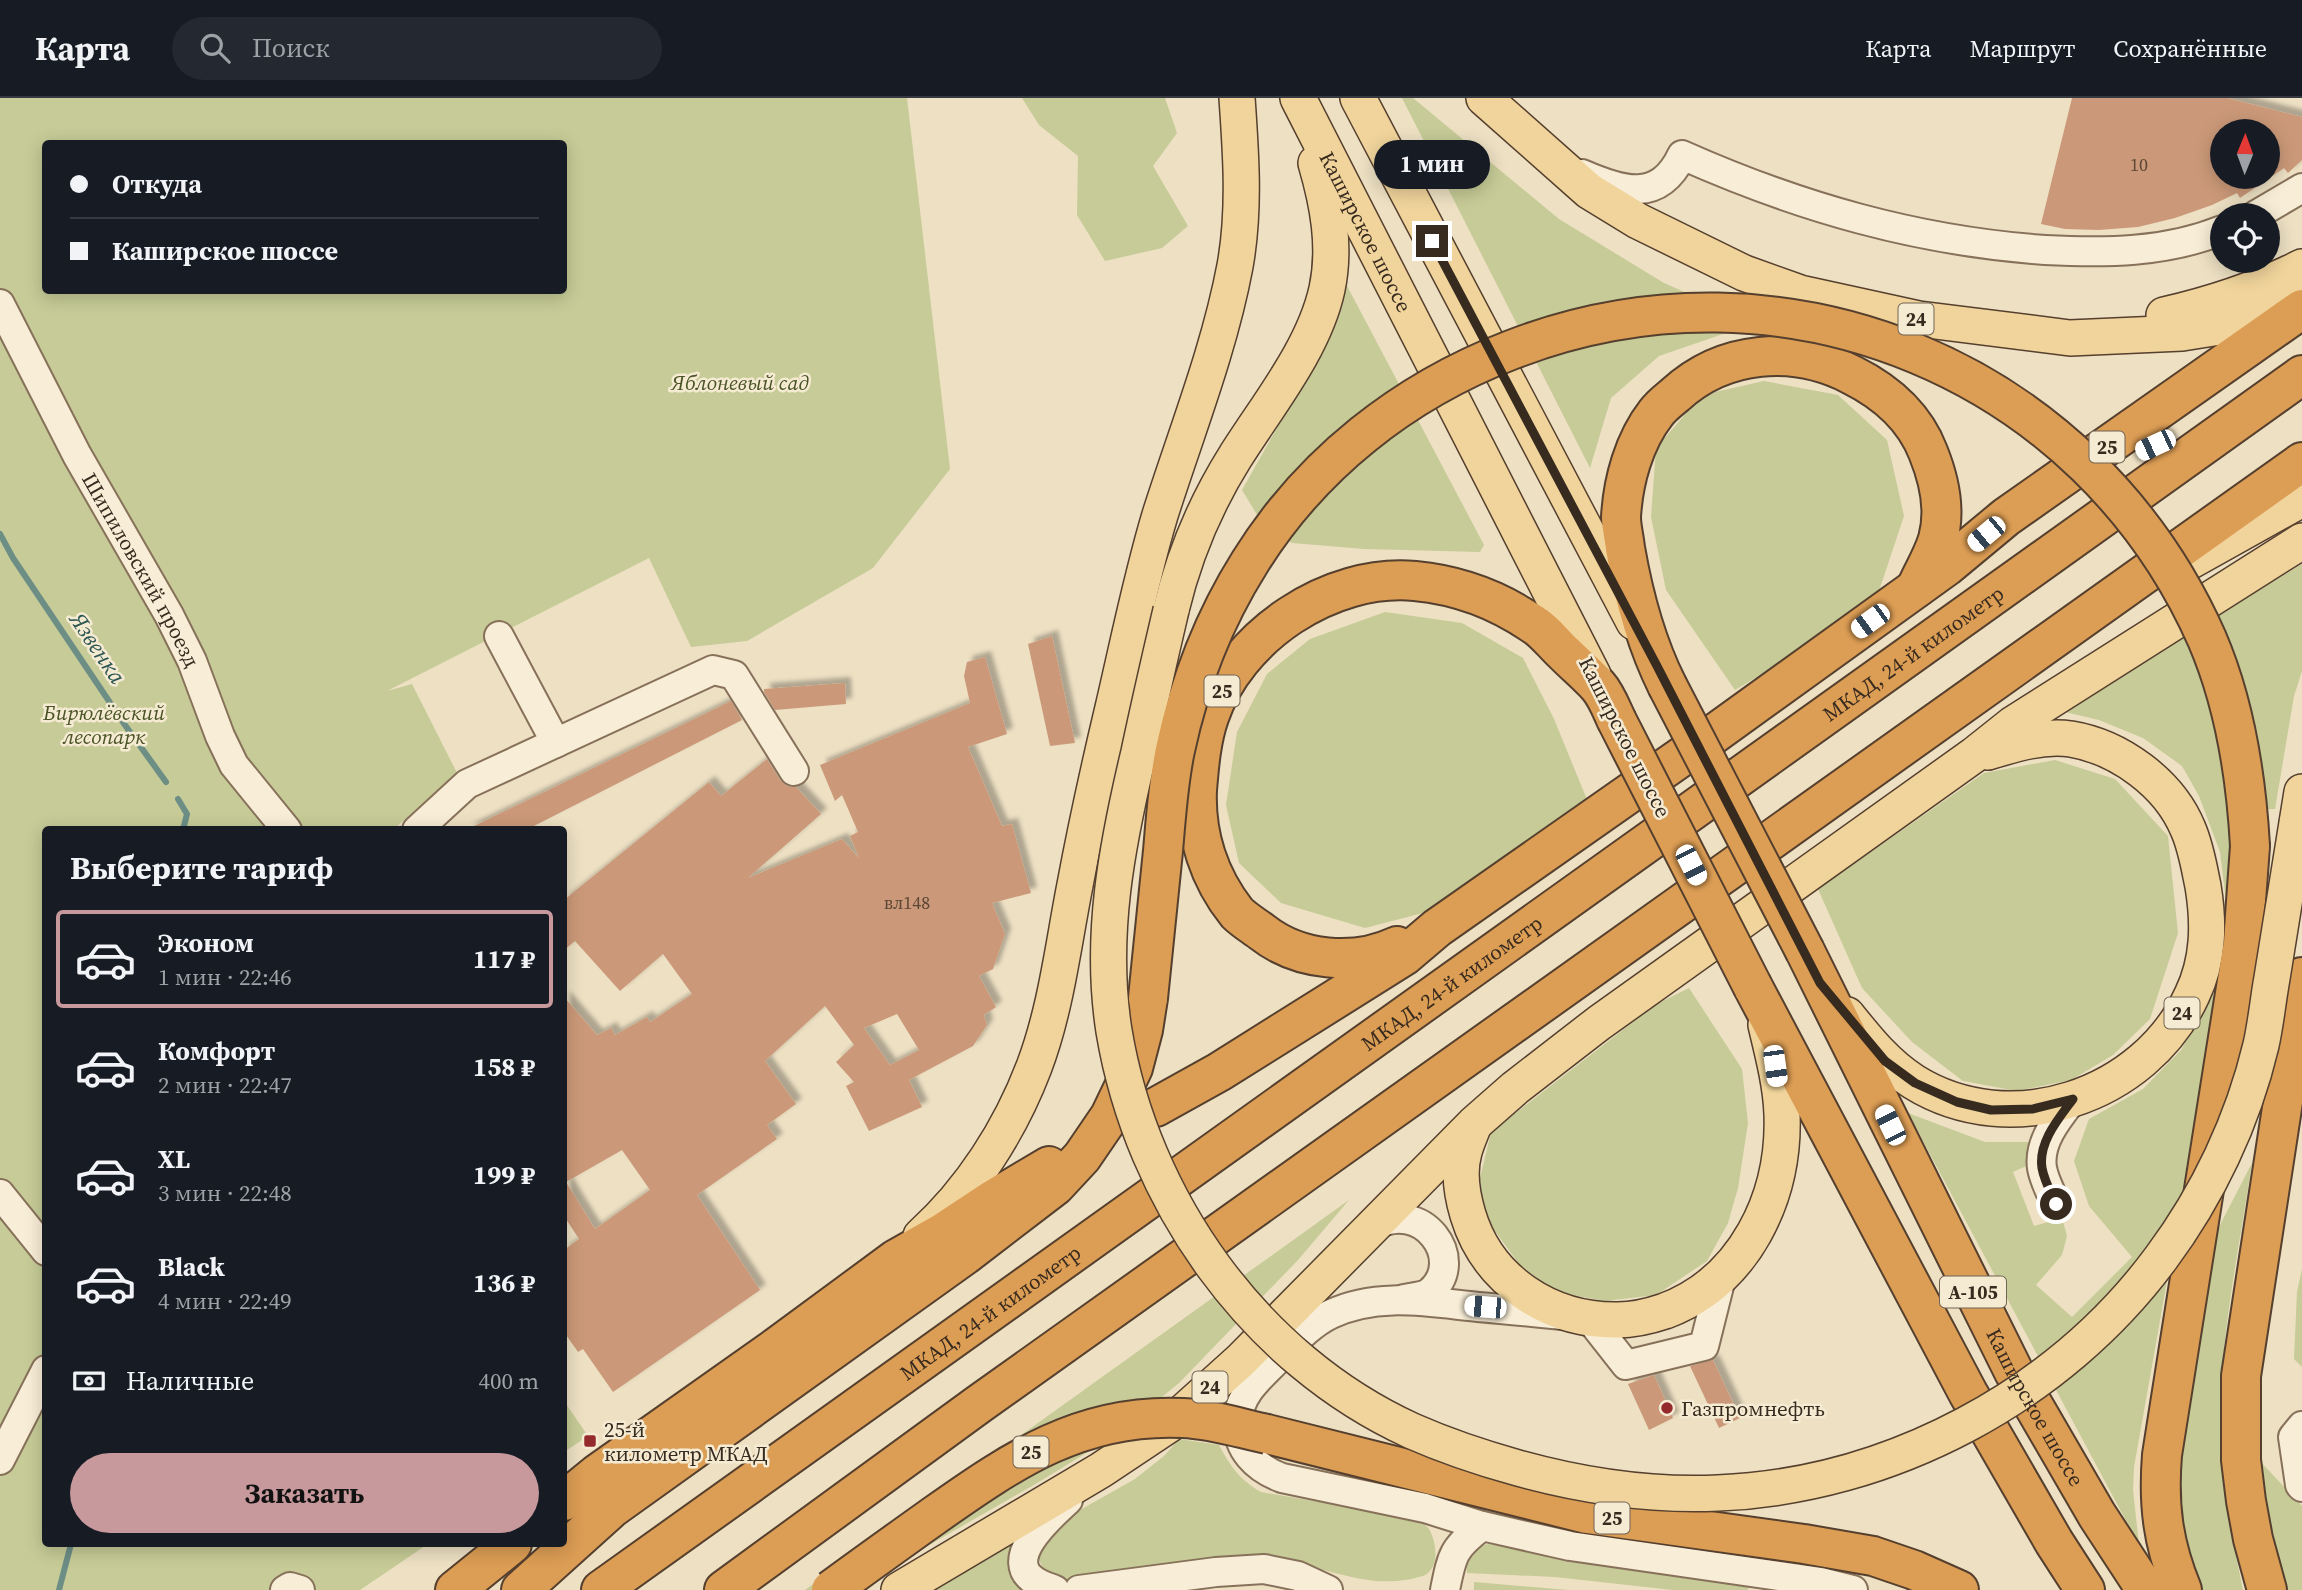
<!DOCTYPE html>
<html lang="ru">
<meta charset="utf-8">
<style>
:root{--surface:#171b24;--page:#242831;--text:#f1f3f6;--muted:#9ea1a6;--line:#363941;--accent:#c8999c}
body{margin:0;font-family:"Source Serif 4",serif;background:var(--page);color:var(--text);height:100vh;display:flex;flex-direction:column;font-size:26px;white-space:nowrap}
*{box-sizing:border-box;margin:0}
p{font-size:23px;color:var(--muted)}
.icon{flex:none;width:38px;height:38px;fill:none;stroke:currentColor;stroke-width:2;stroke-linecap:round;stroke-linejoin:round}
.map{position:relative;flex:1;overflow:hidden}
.drawer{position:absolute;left:42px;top:728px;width:525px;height:721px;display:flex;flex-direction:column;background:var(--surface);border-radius:7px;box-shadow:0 4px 18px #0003}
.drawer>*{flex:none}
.hud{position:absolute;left:42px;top:42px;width:525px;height:154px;border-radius:7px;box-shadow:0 4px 18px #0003;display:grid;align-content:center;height:154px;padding:0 28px;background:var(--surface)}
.needle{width:46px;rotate:1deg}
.fabs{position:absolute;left:2210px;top:21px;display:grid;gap:14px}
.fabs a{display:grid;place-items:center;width:70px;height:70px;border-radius:50%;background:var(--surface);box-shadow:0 4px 18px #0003;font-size:35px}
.end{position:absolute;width:32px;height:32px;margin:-16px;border:9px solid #372a1e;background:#fff;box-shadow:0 0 0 4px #fff}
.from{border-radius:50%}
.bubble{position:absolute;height:49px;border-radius:24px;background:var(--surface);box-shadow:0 4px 18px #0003;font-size:23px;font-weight:700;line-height:49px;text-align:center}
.car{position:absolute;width:21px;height:42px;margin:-21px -10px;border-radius:9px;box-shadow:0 0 5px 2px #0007;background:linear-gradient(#fff 24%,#345 0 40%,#fff 0 76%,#345 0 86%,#fff 0)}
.hud b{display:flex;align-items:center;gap:24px;height:66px;font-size:26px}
.hud b+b{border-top:2px solid var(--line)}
.hud i{width:18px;height:18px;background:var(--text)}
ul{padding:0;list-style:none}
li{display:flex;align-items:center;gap:21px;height:98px;margin:0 14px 10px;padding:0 14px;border:4px solid transparent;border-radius:7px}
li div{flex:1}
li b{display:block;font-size:26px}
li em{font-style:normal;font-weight:700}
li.on{border-color:var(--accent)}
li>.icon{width:63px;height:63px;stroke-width:1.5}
h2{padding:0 28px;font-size:32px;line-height:84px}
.pay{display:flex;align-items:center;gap:18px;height:77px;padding:0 28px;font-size:26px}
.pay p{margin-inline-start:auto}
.primary-button{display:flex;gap:14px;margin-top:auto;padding:14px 28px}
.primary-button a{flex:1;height:80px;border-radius:42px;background:var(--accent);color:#111;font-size:28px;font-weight:700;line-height:80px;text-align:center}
header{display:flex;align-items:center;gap:42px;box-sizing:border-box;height:98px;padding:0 35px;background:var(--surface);border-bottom:2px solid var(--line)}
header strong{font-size:33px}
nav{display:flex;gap:38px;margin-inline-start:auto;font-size:24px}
.search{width:490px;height:63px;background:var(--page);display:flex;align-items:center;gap:18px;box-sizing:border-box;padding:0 24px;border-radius:38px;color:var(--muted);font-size:26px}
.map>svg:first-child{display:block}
.green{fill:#c6cb97;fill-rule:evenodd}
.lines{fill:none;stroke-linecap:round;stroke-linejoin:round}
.stream{stroke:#6c8e85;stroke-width:6}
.building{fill:#cb9979;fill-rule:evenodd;filter:url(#shadow)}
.minor-casing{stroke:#87715a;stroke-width:32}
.major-casing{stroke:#553f2e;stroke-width:38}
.highway-casing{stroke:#553f2e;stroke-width:42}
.minor{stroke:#f8edd6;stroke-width:28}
.major{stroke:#f0d49b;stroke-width:35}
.highway{stroke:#dc9d54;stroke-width:38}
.major-bridge-casing{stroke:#553f2e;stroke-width:38;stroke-linecap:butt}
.highway-bridge-casing{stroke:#553f2e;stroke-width:42;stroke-linecap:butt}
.major-bridge{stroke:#f0d49b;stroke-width:35}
.highway-bridge{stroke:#dc9d54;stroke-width:38}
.route{stroke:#372a1e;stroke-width:9}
.poi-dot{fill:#952a2d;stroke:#f5ead2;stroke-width:2.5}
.labels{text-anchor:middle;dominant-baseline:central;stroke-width:5;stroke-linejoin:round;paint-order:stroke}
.number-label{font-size:18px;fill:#5c4635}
.shield{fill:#f5ead2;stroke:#706454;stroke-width:2}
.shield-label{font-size:19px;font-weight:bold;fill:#372a1e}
.street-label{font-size:21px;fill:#372a1e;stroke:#f5ead2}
.park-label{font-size:21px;font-style:italic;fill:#495325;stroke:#f5ead2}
.poi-label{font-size:21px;fill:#372a1e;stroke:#f5ead2;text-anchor:start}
.water-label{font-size:23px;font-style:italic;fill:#2d5753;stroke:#f5ead2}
</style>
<header>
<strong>Карта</strong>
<div class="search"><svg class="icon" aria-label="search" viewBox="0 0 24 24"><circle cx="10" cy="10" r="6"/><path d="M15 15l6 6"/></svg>Поиск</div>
<nav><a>Карта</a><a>Маршрут</a><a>Сохранённые</a></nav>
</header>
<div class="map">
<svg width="2302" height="1492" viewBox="0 0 2302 1492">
<defs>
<filter id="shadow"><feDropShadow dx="6" dy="-6" stdDeviation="2" flood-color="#0004"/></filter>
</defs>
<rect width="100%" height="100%" fill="#ede0c3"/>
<!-- green -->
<path class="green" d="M0,0h907l43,371 -77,99 -126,73 -56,6 -42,-89 -262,133 25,-7 45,89 -63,56 -348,1v714h382l-68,46h-360zM46,46h518v146h-518z
M1022,0h143l12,35 -24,33 35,60 -26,22 -57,13 -28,-46 1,-59 -39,-31z
M1402,0h11l146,121 105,64 91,40 -96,33 -48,42 -21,70z
M1346,186l138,261 -4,7 -116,-3 -72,-6 -30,-20 -20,-33 90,-160z
M1764,283l74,14 49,45 17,76 -25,75 -60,49 -84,50 -69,-100 -15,-73 5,-69 46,-53z
M2302,466v107l-8,25 -19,113 -42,1 -3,124 -10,-82 -21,-56 -17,-30 -39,-28 -44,-18 -38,-9z
M1385,514l77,11 61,35 31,61 36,88 -144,100 -81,21 -84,-25 -42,-40 -13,-58 11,-73 30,-58 43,-35z
M2055,662l60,19 53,57 10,97 -28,86 -37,36 -42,25 -54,11 -54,-10 -51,-39 -50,-54 -44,-99 166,-116z
M1689,890l53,81 6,54 -10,65 -10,35 -21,38 -51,34 -51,6 -50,-9 -36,-28 -32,-44 -9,-33 13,-55 164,-127z
M2209,896h9l-84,473 -1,23 6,55 -231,-432 77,29h47l1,21 -20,9 21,54 28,-8 5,18 -5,19 -26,30 36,32 60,-60 -43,-51 -15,-45 15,-42 54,-30 39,-40z
M2252,1065c-15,100 -39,204 -30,306 3,41 13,81 21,121h-48l-21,-96 32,-242z
M1349,1102l-51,60 -119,123 -62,51 -78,48 -110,63 -66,45h-58z
M2302,1171v98l-8,-8 3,-67z
M564,1303l24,35 -24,16z
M1179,1341l40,6c11,21 21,35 42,47l156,27c4,3 9,6 12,10 8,14 11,40 -6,47 -48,14 -78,-3 -124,-11 -17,-4 -45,3 -63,4 -57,5 -114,11 -170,16 -18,-10 -26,-16 -30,-36l21,-26 78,-44 29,-23z
M2258,1361l44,47v84h-15l-20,-64z
M1027,1429l6,63h-112z
M1489,1446l260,39 -1,7h-75l-118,-13 -88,-4 -1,-17 6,-10z
M1474,1484l95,8h-95z"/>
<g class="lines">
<!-- stream -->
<path class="stream" d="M0,436l13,24 112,167 41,57
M178,701l9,15 -4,16
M59,1492l12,-46"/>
</g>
<!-- building -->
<path class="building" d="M2072,0h155l75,19v43l-14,13 -4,-5 -44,30 -3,-5 -25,12 -37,13 -37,9 -39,3 -34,-1 -24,-5zM2222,33h46v46h-46z
M1052,538l23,107 -25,3 -22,-102z
M985,559l22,77 -39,13 34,79 10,-2 19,69 -39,10 13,31 -12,35 -14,7 17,31 -12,8 3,10 -14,21 -64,34 13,27 -53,24 -23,-45 8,-4 -18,-20 18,-17 -29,-39 -60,55 31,43 -29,21 10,14 -80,56 63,95 -147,102 -30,-43 -5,3 -14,-20v-82l15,-11 -15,-23v-219l33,38 14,-7 4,7 32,-18 3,5 42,-28 -29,-40 -43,37 -45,-50 -11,9v-50l145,-118 12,14 46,-37 13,21 7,6 9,1 25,27 -73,64 94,-39 17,19 -9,-22 8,-4 -16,-37 -7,6 -15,-36 150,-62 -6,-27 3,-14zM897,916l22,36 -29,15 -26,-37zM622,1052l28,40 -55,39 -29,-47z
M845,585l1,21 -71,6 -11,-18v-3z
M731,603l11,19 -216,110h-60z
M1713,1262l27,58 -21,10 -29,-62z
M1654,1277l19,43 -24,12 -21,-46z"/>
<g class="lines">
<defs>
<g id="minor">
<path d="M1582,76c39,17 77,30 100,-19 117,52 235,86 363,95 60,3 120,3 177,-20"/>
<path d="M2256,117l46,-27"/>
<path id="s1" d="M0,206l77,151 92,160 23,46 28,75 14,29 53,65"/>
<path d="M499,538l57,107"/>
<path d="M417,732l50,-46 246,-114 21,5 60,96"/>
<path d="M0,1096l46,57"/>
<path d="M2056,1106c-5,-11 -12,-24 -14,-36 -4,-26 16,-50 31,-69"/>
<path d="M1372,1129c50,-31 96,33 58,65 -6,5 -18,5 -26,7"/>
<path d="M1721,1180l-17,68 -78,19 -37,-47c-37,-4 -74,-8 -111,-11 -50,-5 -100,-15 -147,7 -23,11 -39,31 -56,48 -17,17 -35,32 -37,57 -2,30 18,49 44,59l143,30 57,18 88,20 251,36 32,8"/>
<path d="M2302,1328l-9,11 7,48 2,2"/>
<path d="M0,1362l46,-90"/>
<path d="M285,1492l5,-3 10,3"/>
<path d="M1055,1492c-7,-3 -15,-5 -20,-9 -35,-22 17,-66 33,-81"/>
<path d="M1079,1492l137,-18 48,-3 34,7 30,14"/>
<path d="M1445,1492c7,-35 8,-42 37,-64"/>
</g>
<g id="major">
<path id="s2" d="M1298,0l295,577"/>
<path d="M1358,0l276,524"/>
<path d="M1484,0l105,93 49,30 106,52 56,20 119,26 151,19 112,-5 50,-8 70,-25"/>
<path d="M2164,217c48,-11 94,-26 138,-48"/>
<path d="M2173,473l129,-72"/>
<path d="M1171,512c13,-55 34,-105 64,-153 32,-51 79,-108 92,-168 9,-42 1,-85 -11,-126"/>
<path d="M2297,725l5,-31"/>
<path d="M1847,917c20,25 39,49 67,67 97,60 231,15 278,-87 17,-35 17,-72 11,-109 -4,-19 -7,-39 -15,-57 -19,-46 -69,-82 -117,-90 -28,-4 -57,5 -83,13"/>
<path d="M1473,1029c-3,8 -7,17 -9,25 -6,21 -2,43 4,63 20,66 82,106 150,105 15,0 32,-4 47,-9 80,-30 120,-114 117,-197 -1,-29 -9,-60 -16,-89"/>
<path d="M921,1138c50,-45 89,-106 113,-169 22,-58 29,-121 41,-182 11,-59 24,-118 38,-177 15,-64 28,-130 47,-193 26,-82 59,-164 75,-249 10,-55 6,-112 2,-168"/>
<path d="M899,1492l202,-120 69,-46 71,-64 233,-236 41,-36 84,-65 375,-268 39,-31 289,-183"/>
</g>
<g id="highway">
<path d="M1667,587c-21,-42 -34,-91 -42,-137 -1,-10 -4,-21 -4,-31 2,-36 13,-76 35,-104 5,-7 13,-13 19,-18 49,-45 119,-50 177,-20 34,17 62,41 76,77 11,27 18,58 10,87 -5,17 -15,33 -22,49"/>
<path d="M1397,848c-43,20 -98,15 -135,-14 -8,-6 -18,-12 -25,-19 -28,-35 -42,-78 -40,-123 2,-24 4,-50 12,-73 27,-81 121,-144 206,-136 43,4 83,19 118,43 12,7 21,20 31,29 11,11 24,22 34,33 8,9 13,22 18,33"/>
<path id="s3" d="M1805,853l209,421 83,143 49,75"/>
<path d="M1753,889l215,406 86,149 31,48"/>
<path d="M1156,1009l63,-35 185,-116 33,-28 277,-194 233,-168 59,-49 296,-208"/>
<path d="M1267,1336l320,80 217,30 69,12 41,14 45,20"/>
<path d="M564,1403l33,-27 181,-128 118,-87 46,-26 50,-33 57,-34"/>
<path d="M455,1492l57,-46"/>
<path d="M521,1492l91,-82 353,-253 90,-69 27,-29 28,-41 23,-48 10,-38 5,-32"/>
<path id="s4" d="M601,1492l1701,-1215"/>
<path d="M724,1492l255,-186 1323,-942"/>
<path d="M2182,1492c-19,-46 -24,-85 -20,-135l81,-512 7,-97"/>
<path d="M2267,1492l-14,-51 -7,-38 -5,-41v-84l61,-399"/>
</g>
</defs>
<!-- minor casing -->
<use href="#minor" class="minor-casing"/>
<!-- major casing -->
<use href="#major" class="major-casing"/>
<!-- highway casing -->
<use href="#highway" class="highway-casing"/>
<!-- minor -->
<use href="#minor" class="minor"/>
<!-- major -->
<use href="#major" class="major"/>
<!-- highway -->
<use href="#highway" class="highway"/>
<defs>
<path id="major-bridge" d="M1171,512c-11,47 -22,95 -32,142 -22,93 -40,184 -25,279 28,169 140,328 298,400 34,15 70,27 106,37 65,18 132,28 200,25 172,-7 341,-97 443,-235 47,-63 82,-137 100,-213 5,-22 7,-45 11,-67 8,-52 17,-103 25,-155"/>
<path id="highway-bridge" d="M1667,587l138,266
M1616,621l137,268
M1148,900c5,-49 10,-98 15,-147 3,-34 5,-68 12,-101 14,-66 39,-131 75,-188 61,-98 154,-171 261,-212 273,-106 577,20 696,289 28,65 39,135 43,207
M831,1492c34,-25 69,-50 104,-75 78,-55 147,-102 248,-97 28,1 56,10 84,16"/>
</defs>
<!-- major-bridge casing -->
<use href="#major-bridge" class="major-bridge-casing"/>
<!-- highway-bridge casing -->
<use href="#highway-bridge" class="highway-bridge-casing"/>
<!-- major-bridge -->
<use href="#major-bridge" class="major-bridge"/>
<!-- highway-bridge -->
<use href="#highway-bridge" class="highway-bridge"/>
</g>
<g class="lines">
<!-- route -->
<path class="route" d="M1432,143l225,425 163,317 65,78 30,22 42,19 34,8 42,-1 40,-10c-14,19 -35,43 -31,69 2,12 9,25 14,36"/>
</g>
<!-- markers -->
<g class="poi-dot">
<circle cx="1667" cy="1310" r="7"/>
<rect x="583" y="1336" width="14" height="14" rx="3.5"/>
</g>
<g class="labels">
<!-- number labels -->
<g class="number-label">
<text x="2139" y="66">10</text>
<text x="907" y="804">вл148</text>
</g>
<!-- shield labels -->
<g class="shield">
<rect x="1898.5" y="205.5" width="35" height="31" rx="5"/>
<rect x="2089.5" y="333.5" width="35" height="31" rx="5"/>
<rect x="1204.5" y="577.5" width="35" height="31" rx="5"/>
<rect x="2164.5" y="899.5" width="35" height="31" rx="5"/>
<rect x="1940" y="1178.5" width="66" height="31" rx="5"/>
<rect x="1192.5" y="1273.5" width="35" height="31" rx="5"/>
<rect x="1013.5" y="1338.5" width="35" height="31" rx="5"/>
<rect x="1594.5" y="1404.5" width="35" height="31" rx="5"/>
</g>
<g class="shield-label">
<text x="1916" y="221">24</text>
<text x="2107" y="349">25</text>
<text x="1222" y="593">25</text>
<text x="2182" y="915">24</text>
<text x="1973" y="1194">А-105</text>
<text x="1210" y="1289">24</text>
<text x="1031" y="1354">25</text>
<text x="1612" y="1420">25</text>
</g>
<!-- street labels -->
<g class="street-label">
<text stroke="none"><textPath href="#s2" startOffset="150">Каширское шоссе</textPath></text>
<text stroke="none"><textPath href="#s1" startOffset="301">Шипиловский проезд</textPath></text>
<text stroke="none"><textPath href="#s4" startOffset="1612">МКАД, 24-й километр</textPath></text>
<text transform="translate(1625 639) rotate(63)">Каширское шоссе</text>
<text stroke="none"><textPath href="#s4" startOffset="1045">МКАД, 24-й километр</textPath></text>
<text stroke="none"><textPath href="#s4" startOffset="478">МКАД, 24-й километр</textPath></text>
<text stroke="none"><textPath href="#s3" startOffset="511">Каширское шоссе</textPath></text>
</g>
<!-- park labels -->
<g class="park-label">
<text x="740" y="284">Яблоневый сад</text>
<text x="104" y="614">Бирюлёвский<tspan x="104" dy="24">лесопарк</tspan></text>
</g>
<!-- poi labels -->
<g class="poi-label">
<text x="1681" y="1310">Газпромнефть</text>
<text x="604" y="1331">25-й<tspan x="604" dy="24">километр МКАД</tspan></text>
</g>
<!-- water labels -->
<g class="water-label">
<text transform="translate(98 550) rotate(56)">Язвенка</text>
</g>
</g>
</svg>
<div class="fabs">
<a><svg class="needle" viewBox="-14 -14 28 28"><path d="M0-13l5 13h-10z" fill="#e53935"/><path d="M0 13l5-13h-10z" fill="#9ea1a6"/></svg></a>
<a><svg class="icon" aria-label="locate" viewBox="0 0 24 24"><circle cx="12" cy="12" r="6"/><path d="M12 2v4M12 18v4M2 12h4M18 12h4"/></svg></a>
</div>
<i class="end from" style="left:2056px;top:1106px"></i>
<i class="end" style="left:1432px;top:143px"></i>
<div class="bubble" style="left:1374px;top:42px;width:116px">1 мин</div>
<i class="car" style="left:2155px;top:347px;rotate:245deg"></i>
<i class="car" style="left:1986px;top:436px;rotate:230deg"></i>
<i class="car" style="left:1870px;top:523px;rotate:234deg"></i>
<i class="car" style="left:1691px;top:767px;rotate:153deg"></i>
<i class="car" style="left:1775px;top:968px;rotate:172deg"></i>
<i class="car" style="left:1890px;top:1027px;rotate:334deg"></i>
<i class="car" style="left:1485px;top:1209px;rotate:275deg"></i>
<div class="hud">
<b><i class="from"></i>Откуда</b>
<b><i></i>Каширское шоссе</b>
</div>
<section class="drawer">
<h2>Выберите тариф</h2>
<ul>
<li class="on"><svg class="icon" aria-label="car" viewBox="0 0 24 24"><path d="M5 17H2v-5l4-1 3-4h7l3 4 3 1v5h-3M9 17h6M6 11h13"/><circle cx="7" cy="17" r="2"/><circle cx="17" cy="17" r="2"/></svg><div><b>Эконом</b><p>1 мин · 22:46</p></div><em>117 ₽</em></li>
<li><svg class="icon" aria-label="car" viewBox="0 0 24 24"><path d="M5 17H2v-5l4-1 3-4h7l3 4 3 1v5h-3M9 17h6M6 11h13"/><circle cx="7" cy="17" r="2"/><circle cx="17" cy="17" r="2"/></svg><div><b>Комфорт</b><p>2 мин · 22:47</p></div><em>158 ₽</em></li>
<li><svg class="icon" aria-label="car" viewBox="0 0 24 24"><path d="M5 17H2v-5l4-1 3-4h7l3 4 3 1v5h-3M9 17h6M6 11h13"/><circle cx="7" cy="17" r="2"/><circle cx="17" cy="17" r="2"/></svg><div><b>XL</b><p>3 мин · 22:48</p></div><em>199 ₽</em></li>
<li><svg class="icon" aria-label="car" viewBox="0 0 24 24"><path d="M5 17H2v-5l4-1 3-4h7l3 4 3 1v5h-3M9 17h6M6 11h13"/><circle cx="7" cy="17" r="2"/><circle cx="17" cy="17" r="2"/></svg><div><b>Black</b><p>4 мин · 22:49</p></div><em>136 ₽</em></li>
</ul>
<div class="pay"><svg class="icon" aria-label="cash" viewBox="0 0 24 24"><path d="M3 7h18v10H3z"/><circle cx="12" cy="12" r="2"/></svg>Наличные<p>400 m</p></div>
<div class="primary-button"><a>Заказать</a></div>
</section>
</div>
